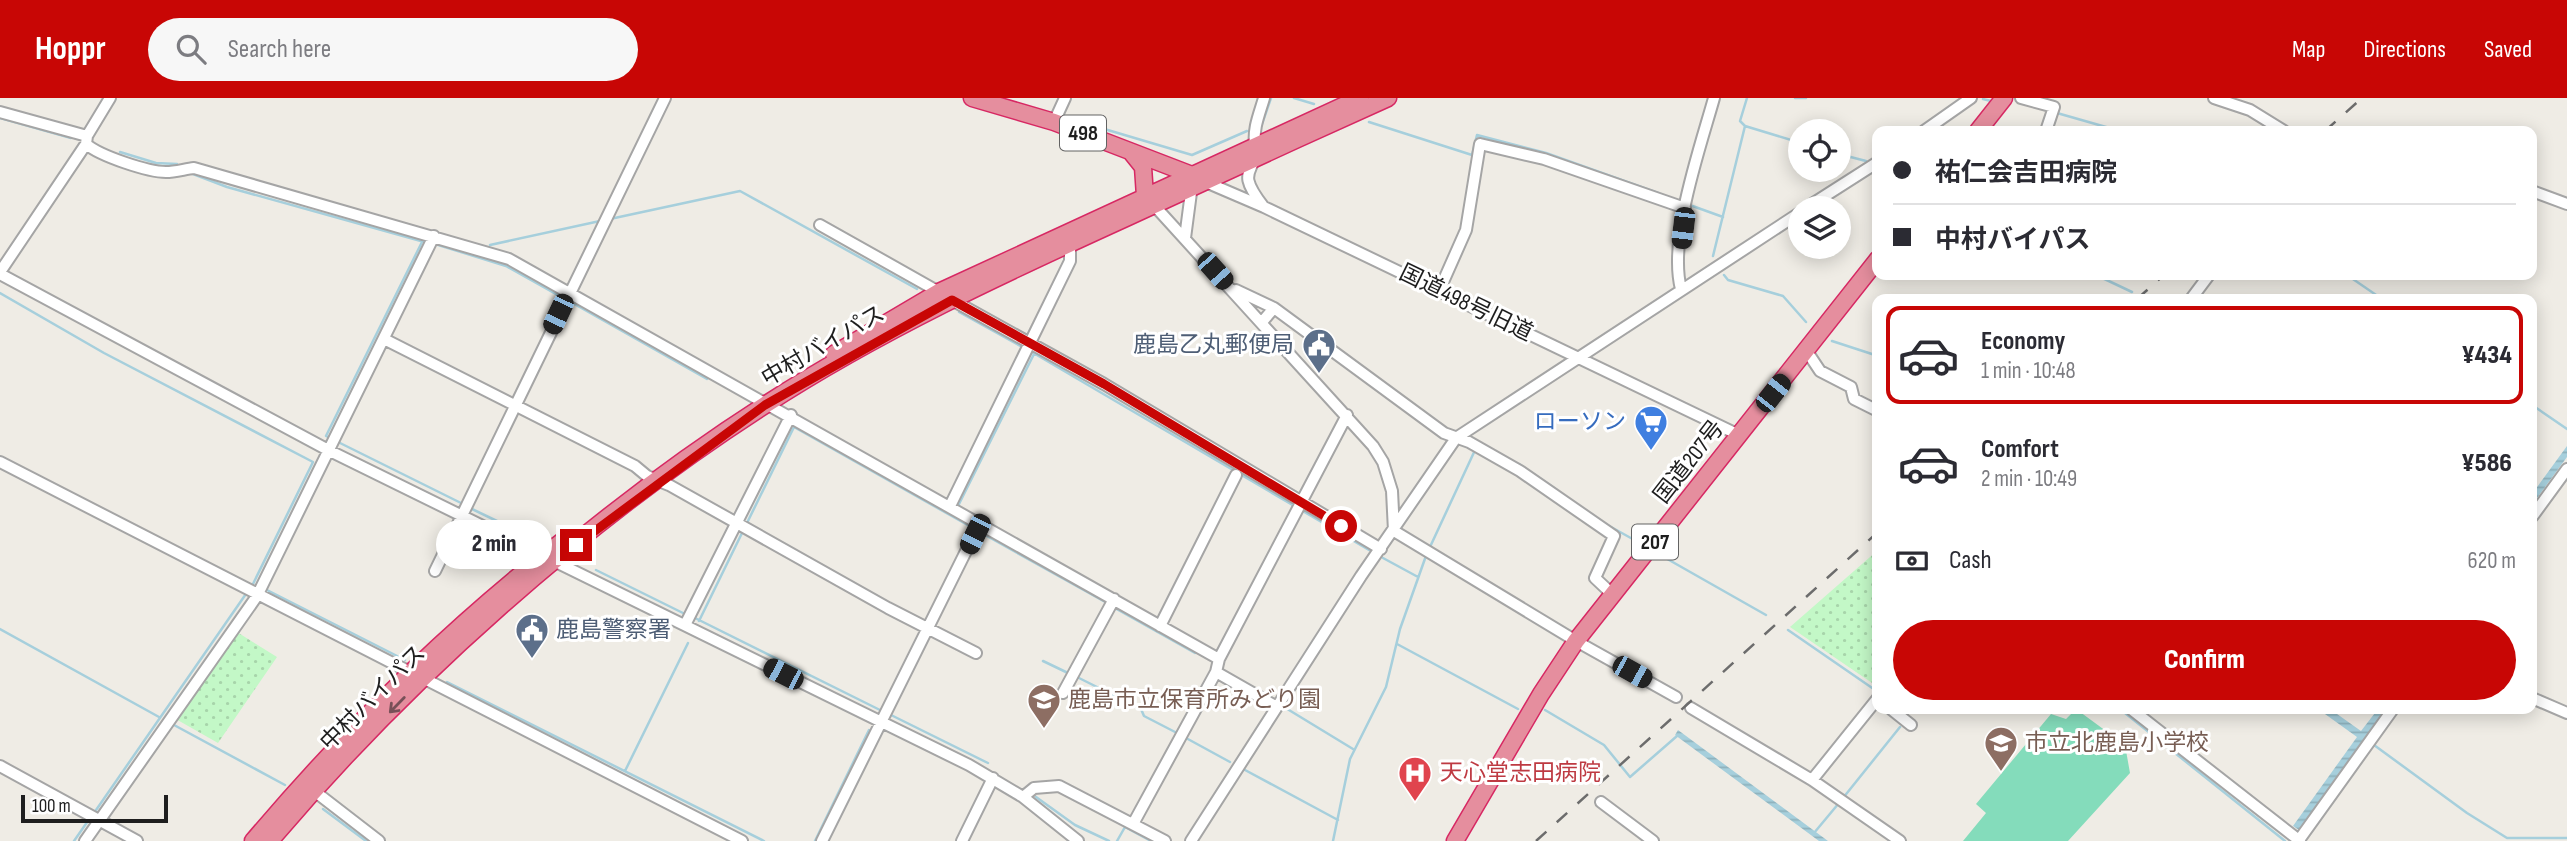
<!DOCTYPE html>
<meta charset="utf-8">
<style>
:root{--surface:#fff;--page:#f7f7f7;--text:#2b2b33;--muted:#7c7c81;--line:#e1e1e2;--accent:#c80605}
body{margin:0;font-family:"Sofia Sans Condensed","Noto Sans JP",sans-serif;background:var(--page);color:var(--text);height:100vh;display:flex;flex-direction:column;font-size:26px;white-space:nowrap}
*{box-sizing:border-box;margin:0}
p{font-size:23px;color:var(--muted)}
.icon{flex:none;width:38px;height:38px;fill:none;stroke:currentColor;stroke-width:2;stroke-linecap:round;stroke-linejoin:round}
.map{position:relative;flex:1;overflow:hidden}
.drawer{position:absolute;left:1872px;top:196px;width:665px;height:420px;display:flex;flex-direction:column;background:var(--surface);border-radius:14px;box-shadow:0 4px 18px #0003}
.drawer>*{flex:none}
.guide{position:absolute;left:1872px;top:28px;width:665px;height:154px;border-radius:14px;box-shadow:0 4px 18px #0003;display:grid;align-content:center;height:154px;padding:0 21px;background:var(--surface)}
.buttons{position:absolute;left:1788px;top:21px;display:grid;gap:14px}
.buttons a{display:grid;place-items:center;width:63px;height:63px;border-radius:50%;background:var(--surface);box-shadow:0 4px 18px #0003;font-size:35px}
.scale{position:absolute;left:21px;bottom:18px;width:147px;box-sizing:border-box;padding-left:7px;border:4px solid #1e1e1e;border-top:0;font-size:19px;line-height:24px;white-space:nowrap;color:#1e1e1e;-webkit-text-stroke:5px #fff;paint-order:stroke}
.end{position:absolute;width:32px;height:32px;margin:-16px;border:9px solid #c80605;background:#fff;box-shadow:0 0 0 4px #fff}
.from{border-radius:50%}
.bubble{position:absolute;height:49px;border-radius:24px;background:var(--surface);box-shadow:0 4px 18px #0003;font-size:23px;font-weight:800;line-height:49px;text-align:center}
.car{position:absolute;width:21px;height:42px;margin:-21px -10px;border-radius:9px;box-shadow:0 0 5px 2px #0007;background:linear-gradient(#222 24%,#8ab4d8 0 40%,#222 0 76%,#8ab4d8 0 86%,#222 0)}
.guide b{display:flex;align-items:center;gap:24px;height:66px;font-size:26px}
.guide b+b{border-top:2px solid var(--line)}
.guide i{width:18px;height:18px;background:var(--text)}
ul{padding:12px 0 0;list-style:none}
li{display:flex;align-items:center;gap:21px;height:98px;margin:0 14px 10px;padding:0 7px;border:4px solid transparent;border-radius:14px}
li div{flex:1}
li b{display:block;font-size:26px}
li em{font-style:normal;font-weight:800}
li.current{border-color:var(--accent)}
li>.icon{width:63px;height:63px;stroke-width:1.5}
.pay{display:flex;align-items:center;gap:18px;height:77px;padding:0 21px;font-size:26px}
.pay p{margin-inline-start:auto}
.button{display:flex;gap:14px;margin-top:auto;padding:14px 21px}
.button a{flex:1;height:80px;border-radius:42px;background:var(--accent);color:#fff;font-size:28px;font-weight:800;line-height:80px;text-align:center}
header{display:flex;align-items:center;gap:42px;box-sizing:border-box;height:98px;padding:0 35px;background:var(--accent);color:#fff}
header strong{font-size:33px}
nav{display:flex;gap:38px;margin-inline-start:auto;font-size:24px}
.search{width:490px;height:63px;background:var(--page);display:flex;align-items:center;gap:18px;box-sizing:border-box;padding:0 24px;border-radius:38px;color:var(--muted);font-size:26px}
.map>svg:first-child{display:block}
.park{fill:url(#park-dots)}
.pitch{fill:#84dcbb}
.water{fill:url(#water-rules)}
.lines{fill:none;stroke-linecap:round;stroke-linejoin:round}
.stream{stroke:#a6cfdc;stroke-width:2.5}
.minor-casing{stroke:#a5a5a5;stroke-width:14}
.highway-casing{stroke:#d72863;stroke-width:19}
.minor{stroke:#fff;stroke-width:10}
.highway{stroke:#e58e9e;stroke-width:16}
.rail{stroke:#6c6c6c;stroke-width:2.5;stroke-dasharray:14 14;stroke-linecap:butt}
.oneway{stroke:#785058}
.route{stroke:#c80605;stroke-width:9}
.labels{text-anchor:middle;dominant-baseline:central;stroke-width:6;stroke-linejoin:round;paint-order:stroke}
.shield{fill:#fff;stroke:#626262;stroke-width:2}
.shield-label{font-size:21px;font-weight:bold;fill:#1e1e1e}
.street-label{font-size:23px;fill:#1e1e1e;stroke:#fff}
.service-label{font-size:23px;fill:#4e5e75;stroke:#fff;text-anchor:end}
.shop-label{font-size:23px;fill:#366cbe;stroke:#fff;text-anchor:end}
.education-label{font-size:23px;fill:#785e54;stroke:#fff;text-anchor:start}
.health-label{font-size:23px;fill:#be3a42;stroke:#fff;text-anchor:start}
</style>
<header>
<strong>Hoppr</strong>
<div class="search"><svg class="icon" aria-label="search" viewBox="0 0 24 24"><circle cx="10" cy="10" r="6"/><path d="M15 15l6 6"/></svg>Search here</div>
<nav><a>Map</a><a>Directions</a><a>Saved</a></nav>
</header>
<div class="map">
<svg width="2567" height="743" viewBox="0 0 2567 743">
<defs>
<pattern id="park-dots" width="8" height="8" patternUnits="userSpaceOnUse" patternTransform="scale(1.75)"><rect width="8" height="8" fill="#c3f8c7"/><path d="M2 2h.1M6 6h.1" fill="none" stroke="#a7d4aa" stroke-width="1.8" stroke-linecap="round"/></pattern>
<pattern id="water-rules" width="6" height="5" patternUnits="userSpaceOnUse" patternTransform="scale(1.75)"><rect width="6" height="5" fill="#a6cfdc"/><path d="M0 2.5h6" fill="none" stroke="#8eb1bc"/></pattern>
</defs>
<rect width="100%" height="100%" fill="#efece5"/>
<!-- park -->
<path class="park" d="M1878,452v137l-88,-60z
M237,534l40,25 -59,86 -44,-25z"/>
<!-- pitch -->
<path class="pitch" d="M2076,611l49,36 5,28 -62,68h-105l23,-28 -10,-9 75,-90 15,5z"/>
<!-- water -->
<path class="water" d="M2567,348v11l-35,48v-11z
M2318,611h12l31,22 17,-22h8l-87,121 -6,-4 64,-89z
M1678,632l150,111h-9l-144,-106z"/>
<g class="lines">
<!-- stream -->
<path class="stream" d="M1294,0l20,6
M1747,0l-7,23 5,5 56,17
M1795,0h11
M1983,1l8,2
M2057,15l63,18
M0,20l71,20
M1369,24l103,33 5,-20 69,18 112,40
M1262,26l9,-26
M1101,30l91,27 55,-24
M120,54l36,11 21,1
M1839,56l27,7
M193,76l34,13 201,56
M1687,106l36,13
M610,121l130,-28 177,98
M435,146l71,22 57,32
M490,147l110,-24
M1713,158l32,-130
M1724,177l4,5 55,16 23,26
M2096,177l36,17
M2347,177l35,24
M0,195l104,60 209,109 -61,124
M569,203l138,78
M959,214l65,36
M1832,243l46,15
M1030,253l266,156
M2532,307l35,24
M330,340l-4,-2 96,-194
M336,343l129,64
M1519,366l38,26
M959,406l75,-150
M470,410l54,26
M1301,412l68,40
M1602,424l36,20
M746,427l48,-98 179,101
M978,433l129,72
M1430,449l46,-99
M1662,458l104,59
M1383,460l35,19
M596,472l91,45
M263,490l142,72
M1113,509l82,46
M693,519l187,93
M699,523l44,-90
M0,531l159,88
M1788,532l90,62
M1397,546l121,65
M1043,563l25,12
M1077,579l64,32 3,7 33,17
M447,584l317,159
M1284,609l69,42
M2120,611l165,132
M1545,612l59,35 26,32 47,-41
M1913,614l2,-3
M891,617l97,48
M174,627l111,60
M1186,640l44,24
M2374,647l93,68 40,25h60
M1245,672l93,50
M625,673l63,-128
M1036,699l39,28 34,16
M1843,700l57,-71
M323,711l43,32
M94,715l154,-222
M1814,735l25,-30
M74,743l16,-23
M815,743l54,-111
M1117,743l8,-14 26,14
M1333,743l17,-82 36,-72 14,-58 27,-76"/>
<defs>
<path id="minor" d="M110,0l-23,38 -1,8c14,12 62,28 80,28 9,0 19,-3 28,-4l315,91 710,400
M2021,0l33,9 -8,24
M2214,0l36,12 34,21
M0,14l87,24
M1054,24l11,-24
M1924,33l47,-33
M1201,82l63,27 475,228
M2532,93l35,13
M1152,105l221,243 10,16 9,29 2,40 182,110 100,56
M1263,108c-30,-39 -5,-31 -8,-61 -2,-17 4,-30 9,-47
M1806,110l72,-46
M820,127l119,67
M1185,140l7,-53
M0,174l86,-128
M0,176l330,177 639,314 54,32 55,44
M1681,191c-13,-50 19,-141 33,-191
M1236,192l38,18
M1439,193l27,-61 14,-86 64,15 141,49
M2191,201l18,-24
M952,202l152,84 277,165
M1262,224l12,-14 170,125 25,9 51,29 94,65 -19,42 17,16
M384,241l251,127 12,10 22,9 219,123 88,45
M1806,252l14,21 31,16 3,12 24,12
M0,364l410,210
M950,408l120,-245v-22
M2532,419l35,-48
M435,473l230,-473
M685,527l106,-210
M1160,528l76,-151
M423,580l319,163
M1063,595l51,-94
M2532,600l35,15
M1277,609l-61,-35 3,-13 128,-244
M1691,610l121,72 88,61
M1891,611l20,16
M2131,611l169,132
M0,668l137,75
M1812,682l66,-82
M313,692l66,51
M1023,699l11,-9 25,-2 106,55
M1601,704l52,39
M1133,726l83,-152
M2299,742l94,-131
M85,743l172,-245 177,-360
M822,743l158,-318
M962,743l31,-63
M1191,743l170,-265 95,-138 345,-226"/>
<path id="highway" d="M972,0l82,24 138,53
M1978,33l26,-33
M1131,54l12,15 2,29
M834,256l105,-62 421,-194
M253,743c94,-111 197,-213 312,-302
M270,743c137,-162 316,-321 495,-436 114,-74 240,-132 363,-188 87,-40 173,-80 260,-119
M1455,743l86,-147 35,-53 302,-382"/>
</defs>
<!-- minor casing -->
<use href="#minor" class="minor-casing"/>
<!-- highway casing -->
<use href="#highway" class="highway-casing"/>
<!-- minor -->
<use href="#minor" class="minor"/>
<!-- highway -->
<use href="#highway" class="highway"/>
<!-- rail -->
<path class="rail" d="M2325,33l37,-33
M2137,201l27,-24
M1536,743l342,-309"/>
</g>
<!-- one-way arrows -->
<defs><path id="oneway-shaft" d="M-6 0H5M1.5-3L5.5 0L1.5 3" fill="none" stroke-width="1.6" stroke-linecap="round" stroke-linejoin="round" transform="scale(1.75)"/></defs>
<use class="oneway" href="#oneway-shaft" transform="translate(397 607) rotate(134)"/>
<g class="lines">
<!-- route -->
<path class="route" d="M576,447l189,-140 187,-105 152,84 237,142"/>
</g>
<!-- icons -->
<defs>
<symbol id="civic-pin" viewBox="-11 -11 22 30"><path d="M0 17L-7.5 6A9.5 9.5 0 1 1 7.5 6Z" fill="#5c6f8a" stroke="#fff"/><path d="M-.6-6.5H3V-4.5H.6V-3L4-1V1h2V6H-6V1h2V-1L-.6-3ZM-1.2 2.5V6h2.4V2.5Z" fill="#fff"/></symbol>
<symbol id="supermarket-pin" viewBox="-11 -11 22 30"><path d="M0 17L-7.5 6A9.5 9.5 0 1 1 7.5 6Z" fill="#3f7fe0" stroke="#fff"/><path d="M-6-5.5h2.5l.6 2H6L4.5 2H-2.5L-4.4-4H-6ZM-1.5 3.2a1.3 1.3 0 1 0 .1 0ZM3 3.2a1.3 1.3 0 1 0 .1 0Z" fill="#fff"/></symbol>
<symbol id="school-pin" viewBox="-11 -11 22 30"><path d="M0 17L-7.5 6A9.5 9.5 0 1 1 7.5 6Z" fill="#8d6e63" stroke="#fff"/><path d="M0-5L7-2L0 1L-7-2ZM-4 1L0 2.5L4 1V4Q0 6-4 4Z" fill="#fff"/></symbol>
<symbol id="hospital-pin" viewBox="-11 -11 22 30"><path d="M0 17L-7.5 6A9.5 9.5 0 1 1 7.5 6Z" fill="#e0444e" stroke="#fff"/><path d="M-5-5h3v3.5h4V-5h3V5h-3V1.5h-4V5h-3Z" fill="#fff"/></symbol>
</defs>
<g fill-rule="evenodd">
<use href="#civic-pin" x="1300" y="228" width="38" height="52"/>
<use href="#supermarket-pin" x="1632" y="305" width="38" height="52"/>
<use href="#civic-pin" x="513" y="513" width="38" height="52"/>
<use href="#school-pin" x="1025" y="583" width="38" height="52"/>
<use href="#school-pin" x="1982" y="626" width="38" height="52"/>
<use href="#hospital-pin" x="1396" y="656" width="38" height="52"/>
</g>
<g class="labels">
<!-- shield labels -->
<g class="shield">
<rect x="1060" y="17.5" width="46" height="35" rx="5"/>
<rect x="1632" y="426.5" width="46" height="35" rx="5"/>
</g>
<g class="shield-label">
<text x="1083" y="35">498</text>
<text x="1655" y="444">207</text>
</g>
<!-- street labels -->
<g class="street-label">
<text transform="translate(1466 205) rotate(26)">国道498号旧道</text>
<text transform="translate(823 248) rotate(-30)">中村バイパス</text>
<text transform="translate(1689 364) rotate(-52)">国道207号</text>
<text transform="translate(373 600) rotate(-45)">中村バイパス</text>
</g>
<!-- service labels -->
<g class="service-label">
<text x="1294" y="247">鹿島乙丸郵便局</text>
<text x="556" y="532" text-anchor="start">鹿島警察署</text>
</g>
<!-- shop labels -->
<g class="shop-label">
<text x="1626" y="324">ローソン</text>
</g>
<!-- education labels -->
<g class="education-label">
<text x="1068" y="602">鹿島市立保育所みどり園</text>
<text x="2025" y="645">市立北鹿島小学校</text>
</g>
<!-- health labels -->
<g class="health-label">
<text x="1440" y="675">天心堂志田病院</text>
</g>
</g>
</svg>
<div class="buttons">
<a><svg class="icon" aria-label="locate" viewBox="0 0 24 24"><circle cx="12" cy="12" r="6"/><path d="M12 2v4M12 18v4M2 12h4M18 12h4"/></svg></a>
<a><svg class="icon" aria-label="layers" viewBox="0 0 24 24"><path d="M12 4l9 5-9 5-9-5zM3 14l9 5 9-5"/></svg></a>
</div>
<div class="scale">100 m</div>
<i class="end from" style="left:1341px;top:428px"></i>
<i class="end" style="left:576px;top:447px"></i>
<div class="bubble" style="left:436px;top:422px;width:116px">2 min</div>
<i class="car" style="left:1683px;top:130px;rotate:187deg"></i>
<i class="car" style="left:1215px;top:173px;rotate:138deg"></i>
<i class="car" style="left:558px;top:216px;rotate:205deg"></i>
<i class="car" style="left:1773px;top:295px;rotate:38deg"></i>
<i class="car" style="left:975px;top:436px;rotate:206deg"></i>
<i class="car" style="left:1632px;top:574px;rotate:119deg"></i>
<i class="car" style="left:783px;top:576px;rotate:297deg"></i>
<div class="guide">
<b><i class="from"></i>祐仁会吉田病院</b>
<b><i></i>中村バイパス</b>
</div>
<section class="drawer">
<ul>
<li class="current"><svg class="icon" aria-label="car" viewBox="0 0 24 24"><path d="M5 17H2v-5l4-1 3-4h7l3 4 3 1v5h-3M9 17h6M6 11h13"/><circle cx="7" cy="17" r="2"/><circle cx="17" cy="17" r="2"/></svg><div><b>Economy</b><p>1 min · 10:48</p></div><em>¥434</em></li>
<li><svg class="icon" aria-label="car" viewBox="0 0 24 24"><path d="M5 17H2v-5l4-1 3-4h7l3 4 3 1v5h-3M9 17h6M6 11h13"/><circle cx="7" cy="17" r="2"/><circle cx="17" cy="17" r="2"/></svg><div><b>Comfort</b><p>2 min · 10:49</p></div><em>¥586</em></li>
</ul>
<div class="pay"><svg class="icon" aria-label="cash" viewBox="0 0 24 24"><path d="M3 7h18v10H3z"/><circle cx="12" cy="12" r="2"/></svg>Cash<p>620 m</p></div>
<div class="button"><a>Confirm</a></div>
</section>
</div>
